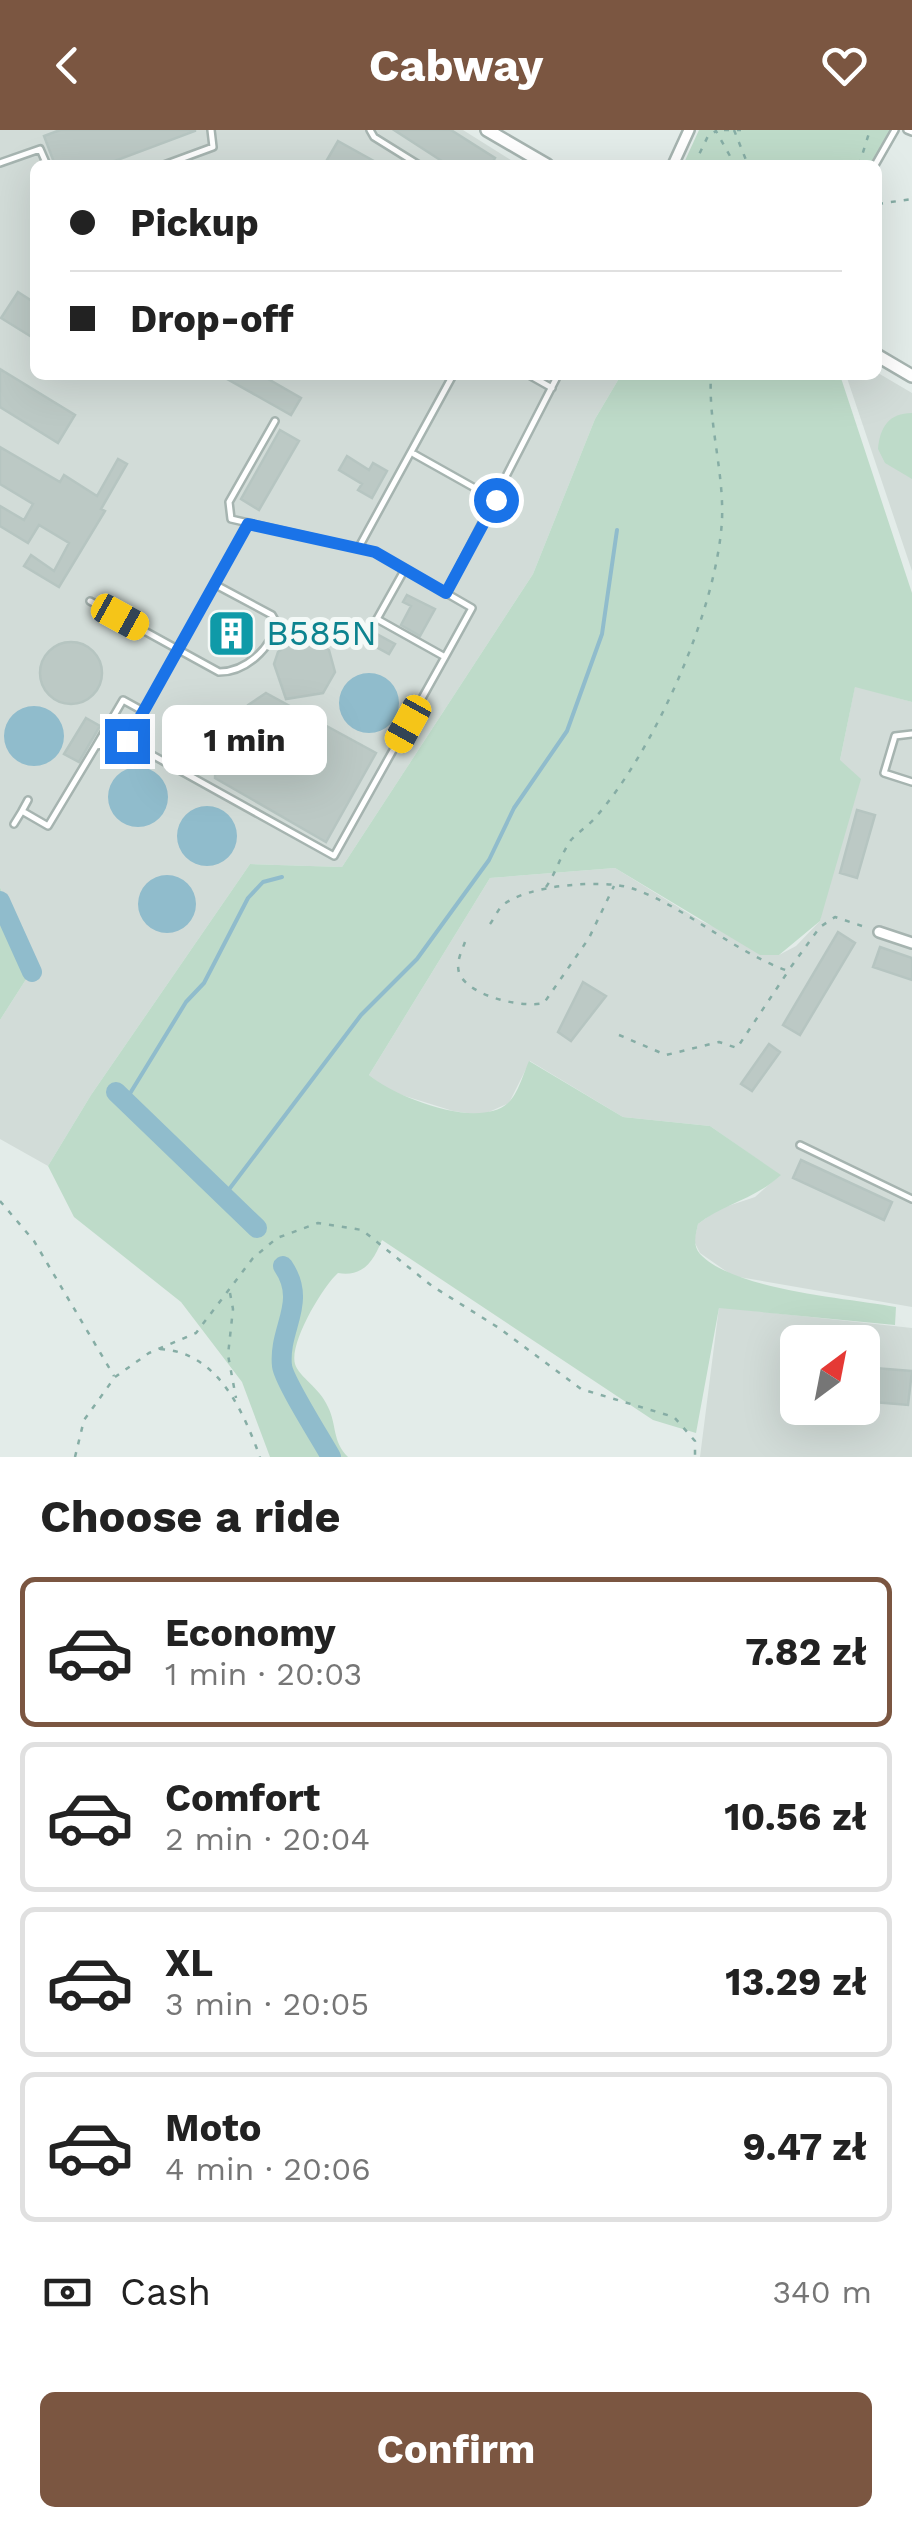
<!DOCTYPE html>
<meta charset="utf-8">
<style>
:root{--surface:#fff;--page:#f2f2f2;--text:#222;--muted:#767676;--line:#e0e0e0;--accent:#7b5641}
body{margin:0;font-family:"Work Sans",sans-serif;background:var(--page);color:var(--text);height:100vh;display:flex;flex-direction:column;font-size:38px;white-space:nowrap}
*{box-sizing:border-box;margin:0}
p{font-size:32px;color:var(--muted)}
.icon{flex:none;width:55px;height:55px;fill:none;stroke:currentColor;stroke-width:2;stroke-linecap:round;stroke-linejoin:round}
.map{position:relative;height:1327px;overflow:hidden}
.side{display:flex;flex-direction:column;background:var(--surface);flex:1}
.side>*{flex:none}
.guide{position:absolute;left:30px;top:30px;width:852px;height:220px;border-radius:15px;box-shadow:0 10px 40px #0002;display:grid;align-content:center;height:220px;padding:0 40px;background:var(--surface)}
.needle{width:65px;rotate:32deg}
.controls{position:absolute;left:780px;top:1195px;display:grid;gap:20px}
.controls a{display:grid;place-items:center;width:100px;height:100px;border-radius:15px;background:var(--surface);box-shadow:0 10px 40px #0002;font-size:50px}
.end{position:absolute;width:45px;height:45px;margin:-22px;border:12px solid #1a73e8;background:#fff;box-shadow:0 0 0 5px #fff}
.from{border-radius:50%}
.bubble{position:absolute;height:70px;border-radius:15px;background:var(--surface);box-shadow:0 10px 40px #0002;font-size:32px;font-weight:700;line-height:70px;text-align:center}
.car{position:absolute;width:30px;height:60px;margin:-30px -15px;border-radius:12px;box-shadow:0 0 8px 2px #0007;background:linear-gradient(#f5c518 24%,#345 0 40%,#f5c518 0 76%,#345 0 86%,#f5c518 0)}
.guide b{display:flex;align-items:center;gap:35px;height:95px;font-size:38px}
.guide b+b{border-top:2px solid var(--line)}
.guide i{width:25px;height:25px;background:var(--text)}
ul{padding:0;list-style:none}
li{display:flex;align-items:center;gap:30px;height:150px;margin:0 20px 15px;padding:0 20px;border:5px solid var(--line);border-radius:15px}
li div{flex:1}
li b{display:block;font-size:38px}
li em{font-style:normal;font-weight:700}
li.on{border-color:var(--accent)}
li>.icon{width:90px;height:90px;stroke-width:1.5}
h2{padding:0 40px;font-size:45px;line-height:120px}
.pay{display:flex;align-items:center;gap:25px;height:110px;padding:0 40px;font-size:38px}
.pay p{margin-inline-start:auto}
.primary-button{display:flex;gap:20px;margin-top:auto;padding:20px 40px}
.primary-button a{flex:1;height:115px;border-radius:15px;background:var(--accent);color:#fff;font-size:40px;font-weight:700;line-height:115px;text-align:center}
header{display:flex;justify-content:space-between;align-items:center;height:130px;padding:0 40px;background:var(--accent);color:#fff;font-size:45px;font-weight:700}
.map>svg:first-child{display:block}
.built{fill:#d2dcd8;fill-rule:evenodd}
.green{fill:#bedbc9}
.water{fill:#90bccc}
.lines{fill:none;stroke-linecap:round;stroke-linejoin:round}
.stream{stroke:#90bccc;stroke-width:4}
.river{stroke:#90bccc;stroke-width:20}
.building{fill:#bcc9c5;stroke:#b6c5c1;stroke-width:2.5}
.service-casing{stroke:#a6b4b0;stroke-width:10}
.minor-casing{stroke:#a6b4b0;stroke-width:14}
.tertiary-casing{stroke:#a6b4b0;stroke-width:16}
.path{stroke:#86ada5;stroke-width:2.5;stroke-dasharray:5 8;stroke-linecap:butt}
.service{stroke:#fff;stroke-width:5}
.minor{stroke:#fff;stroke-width:9}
.tertiary{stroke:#fff;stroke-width:11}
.route{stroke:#1a73e8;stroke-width:12}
.labels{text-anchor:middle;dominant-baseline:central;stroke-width:10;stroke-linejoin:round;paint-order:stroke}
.culture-label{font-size:35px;fill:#0d838f;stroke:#f4f9f7;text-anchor:start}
</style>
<header><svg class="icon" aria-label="back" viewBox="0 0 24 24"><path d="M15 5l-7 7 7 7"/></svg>Cabway<svg class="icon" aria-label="heart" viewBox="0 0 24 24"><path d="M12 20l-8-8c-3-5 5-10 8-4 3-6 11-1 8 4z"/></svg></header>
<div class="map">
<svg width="912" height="1327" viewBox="0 0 912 1327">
<rect width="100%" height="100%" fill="#e3ece9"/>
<!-- built -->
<path class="built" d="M0,0h463l56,35h-484v210h586l-26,44 -62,155 -191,293 -92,-3 -159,231 -43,71 -48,-27v-119l32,-50 -32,-83z
M878,243l34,20v178l-66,-196z
M855,556l57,16v605l-179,-31 -33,-23 -6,-12 4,-17 21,-15 36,-12 25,-22 -70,-49 -87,-9 -93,-56 -21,42 -27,12 -29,-4 -64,-20 -20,-16 121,-197 125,-10 86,53 78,34 17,-9 24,-25 20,-161z
M719,1177l193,21v129h-212zM798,1212h64v66h-64z"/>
<!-- green -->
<path class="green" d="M699,0h191l-19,35h-188z
M621,245h219l72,218v109l-57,-15 -15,73 21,19 -41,142 -41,34h-19l-145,-87 -125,10 -121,197c26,22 109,55 139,28 10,-9 16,-31 21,-42l94,56 87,9 71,49c-27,25 -56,28 -83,49 -2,10 -6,21 2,30 34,36 146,44 196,53l-1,18 -176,-17 -23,125 -43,-13 -271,-180c-9,22 -19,37 -44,33 -15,13 -49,70 -43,91 4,13 25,24 33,43 9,18 4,34 20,50h-78l-28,-75 -61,-80 -107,-85 -26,-51 43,-71 159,-231 92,3 191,-293 62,-155z
M912,283v66l-27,-16 -7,-14c2,-22 11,-36 34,-36z
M0,757l32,83 -32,50z"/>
<!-- water -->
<path class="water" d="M339 573a30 30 0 1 1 60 0a30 30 0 1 1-60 0Z
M4 606a30 30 0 1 1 60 0a30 30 0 1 1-60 0Z
M108 667a30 30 0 1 1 60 0a30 30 0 1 1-60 0Z
M177 706a30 30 0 1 1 60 0a30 30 0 1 1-60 0Z
M138 774a29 29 0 1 1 58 0a29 29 0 1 1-58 0Z"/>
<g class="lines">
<!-- stream -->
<path class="stream" d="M126,970l60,-98 18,-19 44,-85 15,-16 19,-5
M224,1066l137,-181 56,-56 72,-99 25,-52 53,-77 35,-97 15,-104"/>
<!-- river -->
<path class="river" d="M0,771l32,71
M116,962l141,136
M283,1136c25,37 -5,62 -1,100 2,15 39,73 49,91"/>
</g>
<!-- building -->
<path class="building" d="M60,0h135v1l-91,34h-49l-11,-29z
M394,0h57l44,28 -4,7h-43z
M338,11l43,24h-57z
M18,162l17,11v36l-34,-21z
M0,239l75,46 -17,28 -58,-36z
M220,245h41l40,23 -10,17z
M280,300l19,11 -40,69 -18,-11z
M0,317l60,35 4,-7 33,21 21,-37 9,5 -26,45 4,2 -46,76 -35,-21 7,-11 23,16 15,-28 -30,-18 -11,18 -28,-17v-20l24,14 9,-16 -33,-20z
M347,326l22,14 4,-7 14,8 -15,27 -14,-8 4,-6 -23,-14z
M407,465l28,14 -15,27 -19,-11 10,-19 -8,-4z
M227,486l21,11 -13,23 -21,-11z
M353,491l42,23 -6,10 -42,-23z
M297,508h12l20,12 6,22 -12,21 -37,6 -12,-35 4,-12z
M40 543a31 31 0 1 1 62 0a31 31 0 1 1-62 0Z
M266,563l110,60 -50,89 -111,-64 1,-18 16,-8 4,-25 16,-5 -4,-17z
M86,588l14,8 -21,36 -15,-8z
M857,680l18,5 -18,63 -17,-5z
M838,802l17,11 -55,92 -17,-10z
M880,817l32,11v22l-39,-13z
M583,852l23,14 -35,45 -13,-9z
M769,914l11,8 -28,39 -11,-7z
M801,1030l91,42 -8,18 -91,-42z
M862,1237l50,4 -4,34 -46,-4z"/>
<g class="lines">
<defs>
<path id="service" d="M370,0l4,7 45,28
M907,0l5,2
M0,33l40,-14 7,16
M164,35l49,-18 -2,-17
M875,35l20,-35
M529,245l23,13
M275,291l-46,81 2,17 144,33 71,41 112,-218
M414,324l82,46
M248,394l-121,217 207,115 111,-199
M359,417l94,-172
M405,439l-28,50 68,38 27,-49 -26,-15
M90,471l129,71c26,0 53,-23 57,-50l-4,-7 -56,-30
M912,604l-17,2 -11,37 28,9
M96,616l27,-46 20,11
M22,681l6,-11
M14,694l8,-13 26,15 48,-80 31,-5
M800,1015l112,54"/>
<path id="minor" d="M673,35l16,-35
M879,802l33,11"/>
<path id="tertiary" d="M487,0l60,35
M878,226l34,20"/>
</defs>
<!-- service casing -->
<use href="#service" class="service-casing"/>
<!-- minor casing -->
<use href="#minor" class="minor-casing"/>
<!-- tertiary casing -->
<use href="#tertiary" class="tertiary-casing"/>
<!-- path -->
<path class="path" d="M724,0h17
M734,0l14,35
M694,35l14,-29 8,-5 19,34
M859,35l11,-35
M878,74l34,-5
M546,757c10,-14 15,-33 25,-47 7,-8 16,-13 23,-21 60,-67 123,-209 128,-299 2,-49 -14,-97 -11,-145
M490,794c4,-5 8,-15 13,-19 24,-20 99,-26 128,-17 52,17 101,63 157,83l32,-44 15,-10 33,11
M465,812c-4,11 -10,22 -5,33 12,22 62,33 84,28l45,-65 25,-52
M619,905l47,20 53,-13 18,6 50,-75
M0,1071l34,40 80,135
M230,1163l3,16 -5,46 8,43
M160,1219c58,3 83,62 100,108
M75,1327l9,-37 31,-43 34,-24 47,-20 57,-75 24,-20 41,-15 44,7 70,56 67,42 82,61 93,28 21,24v16"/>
<!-- service -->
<use href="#service" class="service"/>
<!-- minor -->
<use href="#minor" class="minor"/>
<!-- tertiary -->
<use href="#tertiary" class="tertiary"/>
</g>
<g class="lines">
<!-- route -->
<path class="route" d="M127,611l121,-217 127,28 71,41 50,-93"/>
</g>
<!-- icons -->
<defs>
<symbol id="building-square" viewBox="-11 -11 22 22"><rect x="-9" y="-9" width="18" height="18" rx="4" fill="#0f9aa8" stroke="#f4f9f7"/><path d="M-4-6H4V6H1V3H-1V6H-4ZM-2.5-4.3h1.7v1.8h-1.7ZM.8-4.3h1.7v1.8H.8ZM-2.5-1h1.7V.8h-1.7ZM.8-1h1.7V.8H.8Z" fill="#fff"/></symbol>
</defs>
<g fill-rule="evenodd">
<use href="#building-square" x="204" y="476" width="55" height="55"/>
</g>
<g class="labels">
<!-- culture labels -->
<g class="culture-label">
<text x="266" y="503">B585N</text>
</g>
</g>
</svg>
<div class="controls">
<a><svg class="needle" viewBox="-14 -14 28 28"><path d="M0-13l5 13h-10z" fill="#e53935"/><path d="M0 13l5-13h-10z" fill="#767676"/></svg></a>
</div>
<i class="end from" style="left:496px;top:370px"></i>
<i class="end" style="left:127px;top:611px"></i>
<div class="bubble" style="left:162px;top:575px;width:165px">1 min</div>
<i class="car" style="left:120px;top:487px;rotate:119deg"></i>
<i class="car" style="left:408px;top:594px;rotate:209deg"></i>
<div class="guide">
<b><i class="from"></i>Pickup</b>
<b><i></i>Drop-off</b>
</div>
</div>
<section class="side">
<h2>Choose a ride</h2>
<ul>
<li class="on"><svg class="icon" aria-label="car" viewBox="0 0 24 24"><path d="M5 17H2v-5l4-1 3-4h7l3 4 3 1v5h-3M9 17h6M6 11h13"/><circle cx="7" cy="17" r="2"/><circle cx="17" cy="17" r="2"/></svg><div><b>Economy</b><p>1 min · 20:03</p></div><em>7.82 zł</em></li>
<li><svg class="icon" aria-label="car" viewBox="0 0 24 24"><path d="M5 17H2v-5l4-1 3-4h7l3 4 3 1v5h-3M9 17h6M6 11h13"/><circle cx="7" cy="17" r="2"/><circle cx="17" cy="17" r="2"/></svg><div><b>Comfort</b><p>2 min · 20:04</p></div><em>10.56 zł</em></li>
<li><svg class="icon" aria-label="car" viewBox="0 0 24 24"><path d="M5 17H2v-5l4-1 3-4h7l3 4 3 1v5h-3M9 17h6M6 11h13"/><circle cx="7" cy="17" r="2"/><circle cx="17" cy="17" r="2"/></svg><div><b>XL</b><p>3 min · 20:05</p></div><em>13.29 zł</em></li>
<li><svg class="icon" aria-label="car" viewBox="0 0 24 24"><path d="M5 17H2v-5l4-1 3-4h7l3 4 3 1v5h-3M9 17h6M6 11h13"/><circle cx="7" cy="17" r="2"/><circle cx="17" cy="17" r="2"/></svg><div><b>Moto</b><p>4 min · 20:06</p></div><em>9.47 zł</em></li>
</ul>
<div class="pay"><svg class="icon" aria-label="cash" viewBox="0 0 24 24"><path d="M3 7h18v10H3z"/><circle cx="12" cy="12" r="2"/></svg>Cash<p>340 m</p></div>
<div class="primary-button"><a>Confirm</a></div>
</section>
